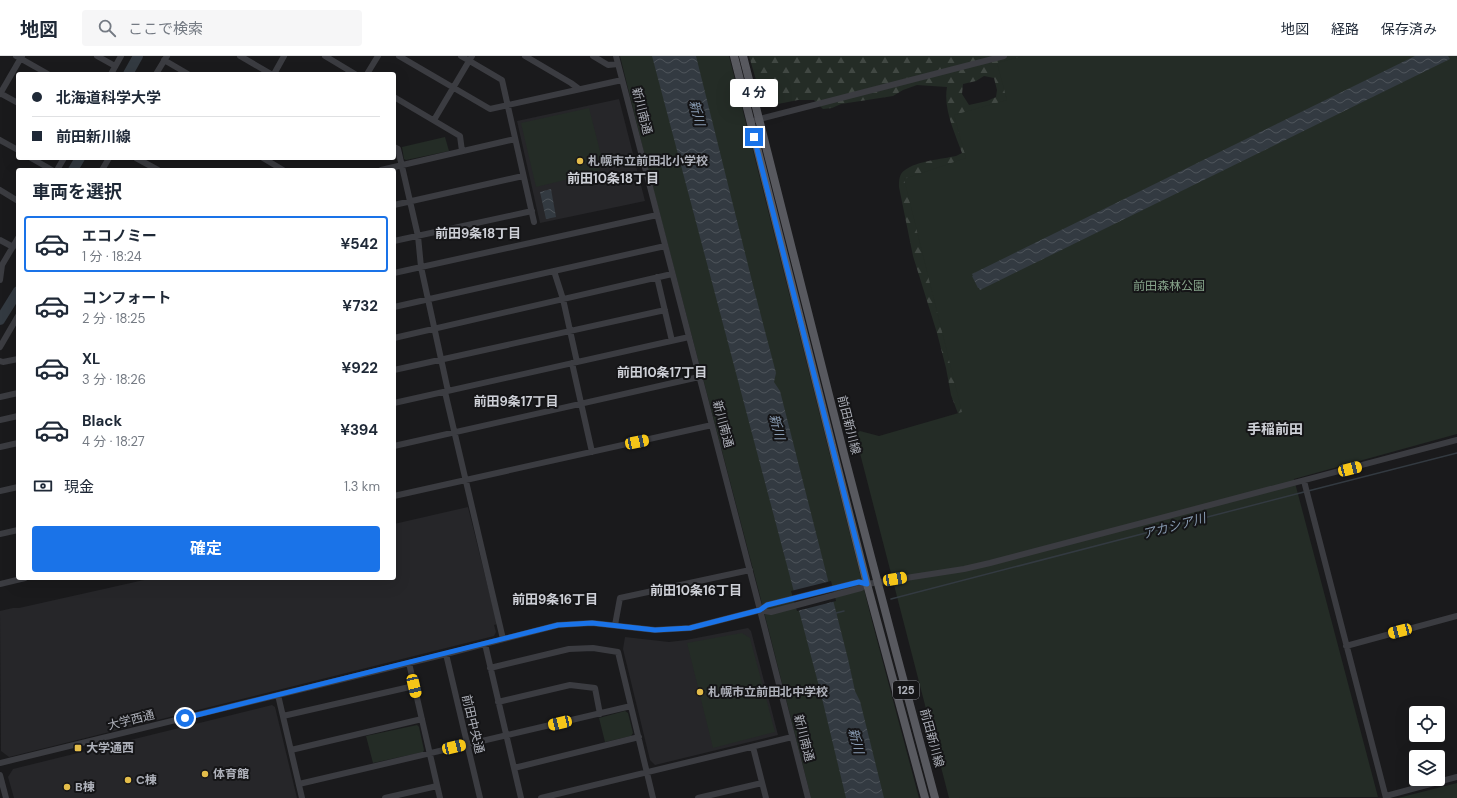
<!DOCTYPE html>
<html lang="ja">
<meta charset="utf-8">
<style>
:root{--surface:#fff;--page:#f6f6f7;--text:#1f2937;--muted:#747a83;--line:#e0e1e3;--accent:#1a73e8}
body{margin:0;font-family:"DM Sans","Noto Sans JP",sans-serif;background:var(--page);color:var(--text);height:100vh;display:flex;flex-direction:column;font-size:15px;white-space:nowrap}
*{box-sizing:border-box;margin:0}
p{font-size:13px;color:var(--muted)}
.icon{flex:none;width:22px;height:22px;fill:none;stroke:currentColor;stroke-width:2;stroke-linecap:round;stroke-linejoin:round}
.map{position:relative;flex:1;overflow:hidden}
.panel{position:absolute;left:16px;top:112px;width:380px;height:412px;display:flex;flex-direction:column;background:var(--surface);border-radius:4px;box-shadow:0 4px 16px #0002}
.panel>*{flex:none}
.hud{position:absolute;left:16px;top:16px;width:380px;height:88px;border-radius:4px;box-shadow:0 4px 16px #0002;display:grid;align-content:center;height:88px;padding:0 16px;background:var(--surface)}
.controls{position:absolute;left:1409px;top:650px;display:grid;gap:8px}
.controls a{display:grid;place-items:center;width:36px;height:36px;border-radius:4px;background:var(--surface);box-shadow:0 4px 16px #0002;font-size:20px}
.end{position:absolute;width:18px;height:18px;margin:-9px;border:5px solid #1a73e8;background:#fff;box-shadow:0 0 0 2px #fff}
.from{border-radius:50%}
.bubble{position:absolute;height:28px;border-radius:4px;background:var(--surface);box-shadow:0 4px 16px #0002;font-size:13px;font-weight:700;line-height:28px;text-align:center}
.car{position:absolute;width:12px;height:24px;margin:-12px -6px;border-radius:5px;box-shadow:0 0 3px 1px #0007;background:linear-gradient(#f5c518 24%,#345 0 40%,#f5c518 0 76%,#345 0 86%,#f5c518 0)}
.hud b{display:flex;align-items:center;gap:14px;height:38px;font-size:15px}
.hud b+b{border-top:1px solid var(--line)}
.hud i{width:10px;height:10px;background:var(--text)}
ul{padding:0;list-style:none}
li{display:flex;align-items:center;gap:12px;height:56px;margin:0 8px 6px;padding:0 8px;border:2px solid transparent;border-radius:4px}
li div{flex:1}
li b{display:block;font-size:15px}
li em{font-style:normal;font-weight:700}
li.current{border-color:var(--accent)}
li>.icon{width:36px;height:36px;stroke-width:1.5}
h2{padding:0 16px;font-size:18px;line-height:48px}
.pay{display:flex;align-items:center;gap:10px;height:44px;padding:0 16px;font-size:15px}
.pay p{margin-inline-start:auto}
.cta{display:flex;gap:8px;margin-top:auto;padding:8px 16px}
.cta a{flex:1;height:46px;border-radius:4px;background:var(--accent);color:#fff;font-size:16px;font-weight:700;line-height:46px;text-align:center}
header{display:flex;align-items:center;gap:24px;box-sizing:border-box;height:56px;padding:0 20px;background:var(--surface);border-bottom:1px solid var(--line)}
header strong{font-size:19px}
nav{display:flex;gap:22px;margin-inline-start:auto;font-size:14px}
.search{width:280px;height:36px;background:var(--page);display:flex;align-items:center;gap:10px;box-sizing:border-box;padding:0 14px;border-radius:4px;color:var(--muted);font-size:15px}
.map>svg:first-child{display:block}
.built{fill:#262629}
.forest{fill:url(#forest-firs);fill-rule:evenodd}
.green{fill:#242c26}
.water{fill:url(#water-waves)}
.pier{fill:#1a1a1c}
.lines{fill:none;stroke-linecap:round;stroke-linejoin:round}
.stream{stroke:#333a41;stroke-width:1.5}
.river{stroke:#333a41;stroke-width:10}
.minor{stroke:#3b3c41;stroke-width:6}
.major{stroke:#58595f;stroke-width:8}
.route{stroke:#1a73e8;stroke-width:5}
.poi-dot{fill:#e4bd4a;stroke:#151517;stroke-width:1.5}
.labels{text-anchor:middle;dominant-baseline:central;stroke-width:4;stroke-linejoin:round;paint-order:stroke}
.shield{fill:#151517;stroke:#808289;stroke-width:1}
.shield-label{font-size:11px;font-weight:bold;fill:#aeb1ba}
.street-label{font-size:12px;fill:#aeb1ba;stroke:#151517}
.poi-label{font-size:12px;font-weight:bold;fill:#aeb1ba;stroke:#151517;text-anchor:start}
.park-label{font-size:12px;fill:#86a48a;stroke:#151517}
.water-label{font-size:13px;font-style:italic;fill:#889bb2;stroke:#151517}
.neighbourhood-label{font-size:13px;font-weight:bold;fill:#ced0d7;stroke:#151517}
.quarter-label{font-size:14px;font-weight:bold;fill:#ced0d7;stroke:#151517}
</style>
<header>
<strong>地図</strong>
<div class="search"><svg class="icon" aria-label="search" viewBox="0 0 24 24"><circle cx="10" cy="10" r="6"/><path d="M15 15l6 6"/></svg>ここで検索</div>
<nav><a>地図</a><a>経路</a><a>保存済み</a></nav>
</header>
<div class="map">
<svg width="1457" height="742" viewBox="0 0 1457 742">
<defs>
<pattern id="forest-firs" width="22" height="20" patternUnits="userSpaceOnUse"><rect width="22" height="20" fill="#242c26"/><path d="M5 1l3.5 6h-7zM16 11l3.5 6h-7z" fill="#414843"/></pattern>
<pattern id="water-waves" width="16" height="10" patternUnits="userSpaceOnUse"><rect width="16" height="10" fill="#333a41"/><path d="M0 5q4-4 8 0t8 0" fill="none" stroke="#4e545a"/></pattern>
</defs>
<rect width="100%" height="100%" fill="#1a1a1c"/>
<!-- built -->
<path class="built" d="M619,43l26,102 -105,22 -23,-102z
M468,451l29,117 -3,1 2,7 -2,4 -485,121 -8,-6 -1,-140 13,-3h6l134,-30h241v-54z
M748,572l3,3 27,104 -123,30 -5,-5 -27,-111 2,-12 44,5 17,-2z
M272,649l3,2 22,91h-283l-6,-21 5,-8z"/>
<!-- forest -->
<path class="forest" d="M749,0h579l-348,252 -18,116 -11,-29 -5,-27 -9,-35 -24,-77 -14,-69c0,-7 0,-13 6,-17 12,-9 37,-11 51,-14l6,-3c-7,-20 -19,-44 -15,-66l-30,-2 -14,5 -10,6 -52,8 -9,4 -9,1 -9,-9h-16l-30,6 -5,-2zM984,20l10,2 3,12 -1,7 -9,4 -18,4 -7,-11 1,-10 13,-3z"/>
<!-- green -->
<path class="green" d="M620,0h109l144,569 46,173h-108l-52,-206 -111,-423z
M1023,0h434v378l-163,45 84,318 -429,1 -94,-364 5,-3 19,5 83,-24 -58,-233 62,-21 -12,-43 53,-15 -10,-37z
M589,52l14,55 -5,9 -62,15 -15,-64z
M445,81l4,14 -43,9 -2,-1 -2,-12z
M742,577l8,5 25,94 -62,16 -26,-105z
M625,655l3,2 5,20 -2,3 -26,6 -6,-24z
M417,669l2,2 5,23 -1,2 -50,11 -7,-27z
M1457,727v15h-59z"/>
<!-- water -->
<path class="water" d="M652,0h44l59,237 21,80 -2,9 6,9 68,268 7,32 5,10 24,97h-38l-26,-108z
M1415,0h33l2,3 -470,231 -1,-2h-1l-6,-12h1l-1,-2z
M551,133l5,28 -10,2 -6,-27z"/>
<!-- pier -->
<path class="pier" d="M831,525l5,20 -39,10 -6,-20z"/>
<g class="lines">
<!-- stream -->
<path class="stream" d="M1308,435l149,-38
M891,543l413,-107
M836,557l8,-2"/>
<!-- river -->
<path class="river" d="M128,18l10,-18
M73,114l7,-12
M0,264l18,-29"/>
<!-- minor -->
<path class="minor" d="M16,0l32,18
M97,0l18,10
M240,0l31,18
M325,0l30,18
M399,0l91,53 132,-29
M461,0l41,24 32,142
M525,0l46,27 8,6
M593,0l15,9 10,-1
M616,0l144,554 48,188
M164,4l24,14
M111,18l10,-18
M156,18l11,-18
M274,18l10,-18
M367,18l11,-18
M0,37l18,10
M0,38l22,-38
M394,41l66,39 2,15
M434,64l38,-64
M756,64l248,-64
M0,84l18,10
M394,91l4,2 20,87 3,31 27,124
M31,102l21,12
M136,102l22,12
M263,102l20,12
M57,114l7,-12
M102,114l7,-12
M381,114l134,-31
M0,134l18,11
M394,149l129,-29
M0,184l13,7
M394,185l138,-30
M554,215l9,28 14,63
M394,217l263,-58
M657,221l15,64
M0,224l2,-15 16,-27
M394,251l271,-61
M394,282l278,-64
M0,291l18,-31
M0,305l3,1 15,-3
M572,307l20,89
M394,314l271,-60
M445,336l58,247
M0,341l18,-4
M394,347l295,-66
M0,364l18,-4
M394,390l305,-69
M0,391l18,-4
M1304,425l82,317
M0,435l18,-4
M394,440l318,-71
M0,478l18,-4
M0,528l25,-6
M760,554l11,2 90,-24 6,-4
M615,569l5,-27 130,-28
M485,588l36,154
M1346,590l111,-30
M446,598l34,144
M409,607l31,135
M490,612l79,-19 24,-1 25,4 35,146
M278,639l24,103
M498,646l72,-17 25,3 5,26
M283,660l131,-30
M753,691l13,51
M291,694l131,-31
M0,707l446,-109 112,-29 34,-2 63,7 35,-2 70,-18 7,-5 92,-23 8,2 97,-15 26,-6 467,-123
M514,712l125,-31
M0,719l6,23
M299,728l332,-78
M1386,740l71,-19
M385,742l52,-12
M541,742l251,-61
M698,742l64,-15"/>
<!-- major -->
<path class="major" d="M734,0l133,528 58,214
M743,0l102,402 52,198 38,142"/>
</g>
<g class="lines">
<!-- route -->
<path class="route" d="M185,662l373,-93 34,-2 63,7 35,-2 70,-18 7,-5 92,-23 8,2 -113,-447"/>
</g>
<!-- markers -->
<g class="poi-dot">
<circle cx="580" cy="105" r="4"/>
<circle cx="700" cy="636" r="4"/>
<rect x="74" y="688" width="8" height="8" rx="2"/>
<circle cx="205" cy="718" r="4"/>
<circle cx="128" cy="724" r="4"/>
<circle cx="67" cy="731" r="4"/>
</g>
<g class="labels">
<!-- shield labels -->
<rect class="shield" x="893" y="625" width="26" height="18" rx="3"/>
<g class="shield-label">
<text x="906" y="634">125</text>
</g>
<!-- street labels -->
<g class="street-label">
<text transform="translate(642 55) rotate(76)">新川南通</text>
<text transform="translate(723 368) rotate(75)">新川南通</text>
<text transform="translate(849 369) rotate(76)">前田新川線</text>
<text transform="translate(131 664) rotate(-14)">大学西通</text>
<text transform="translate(473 668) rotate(77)">前田中央通</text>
<text transform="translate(804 682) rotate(76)">新川南通</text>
<text transform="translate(932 682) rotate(75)">前田新川線</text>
</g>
<!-- poi labels -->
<g class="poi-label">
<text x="588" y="105">札幌市立前田北小学校</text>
<text x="708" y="636">札幌市立前田北中学校</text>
<text x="86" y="692">大学通西</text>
<text x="213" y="718">体育館</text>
<text x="136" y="724">C棟</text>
<text x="75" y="731">B棟</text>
</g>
<!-- park labels -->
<g class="park-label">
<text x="1169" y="230">前田森林公園</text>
</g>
<!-- water labels -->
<g class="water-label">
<text transform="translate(697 57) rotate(76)">新川</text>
<text transform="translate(777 371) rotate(76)">新川</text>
<text transform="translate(1174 470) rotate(-15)">アカシア川</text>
<text transform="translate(856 685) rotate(76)">新川</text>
</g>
<!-- neighbourhood labels -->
<g class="neighbourhood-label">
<text x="613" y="122">前田10条18丁目</text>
<text x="478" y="177">前田9条18丁目</text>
<text x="662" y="316">前田10条17丁目</text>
<text x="516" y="345">前田9条17丁目</text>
<text x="696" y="534">前田10条16丁目</text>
<text x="555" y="543">前田9条16丁目</text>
</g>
<!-- quarter labels -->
<g class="quarter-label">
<text x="1275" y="373">手稲前田</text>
</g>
</g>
</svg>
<div class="controls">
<a><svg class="icon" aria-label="locate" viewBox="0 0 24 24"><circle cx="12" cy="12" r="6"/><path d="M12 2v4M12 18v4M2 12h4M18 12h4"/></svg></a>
<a><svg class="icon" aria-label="layers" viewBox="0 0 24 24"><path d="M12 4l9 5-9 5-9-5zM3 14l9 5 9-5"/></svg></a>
</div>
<i class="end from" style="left:185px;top:662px"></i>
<i class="end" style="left:754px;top:81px"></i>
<div class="bubble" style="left:730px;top:23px;width:48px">4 分</div>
<i class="car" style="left:637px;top:386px;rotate:78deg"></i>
<i class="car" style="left:1350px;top:413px;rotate:75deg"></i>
<i class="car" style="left:895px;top:523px;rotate:80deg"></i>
<i class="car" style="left:1400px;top:575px;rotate:255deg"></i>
<i class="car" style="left:414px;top:630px;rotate:167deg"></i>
<i class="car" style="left:560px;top:667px;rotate:257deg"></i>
<i class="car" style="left:454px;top:691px;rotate:77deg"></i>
<div class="hud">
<b><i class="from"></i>北海道科学大学</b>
<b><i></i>前田新川線</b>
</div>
<section class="panel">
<h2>車両を選択</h2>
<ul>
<li class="current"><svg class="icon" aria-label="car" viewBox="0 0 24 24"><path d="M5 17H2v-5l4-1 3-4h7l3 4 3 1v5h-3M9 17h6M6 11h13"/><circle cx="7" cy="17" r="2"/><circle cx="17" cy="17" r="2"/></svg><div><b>エコノミー</b><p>1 分 · 18:24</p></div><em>¥542</em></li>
<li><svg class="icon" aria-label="car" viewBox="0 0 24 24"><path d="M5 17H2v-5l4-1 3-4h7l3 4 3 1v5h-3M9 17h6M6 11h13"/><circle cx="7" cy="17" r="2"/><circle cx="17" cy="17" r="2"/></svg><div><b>コンフォート</b><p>2 分 · 18:25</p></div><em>¥732</em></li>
<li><svg class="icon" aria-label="car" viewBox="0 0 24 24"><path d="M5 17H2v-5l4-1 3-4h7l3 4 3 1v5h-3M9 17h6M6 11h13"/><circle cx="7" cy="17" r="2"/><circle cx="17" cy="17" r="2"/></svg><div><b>XL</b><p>3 分 · 18:26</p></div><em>¥922</em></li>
<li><svg class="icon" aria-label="car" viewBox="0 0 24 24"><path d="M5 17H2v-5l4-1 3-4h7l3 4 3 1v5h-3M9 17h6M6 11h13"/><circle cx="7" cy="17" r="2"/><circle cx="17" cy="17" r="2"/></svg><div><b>Black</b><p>4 分 · 18:27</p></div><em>¥394</em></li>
</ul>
<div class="pay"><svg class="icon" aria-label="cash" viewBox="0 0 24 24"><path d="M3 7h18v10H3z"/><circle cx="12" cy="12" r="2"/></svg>現金<p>1.3 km</p></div>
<div class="cta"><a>確定</a></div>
</section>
</div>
